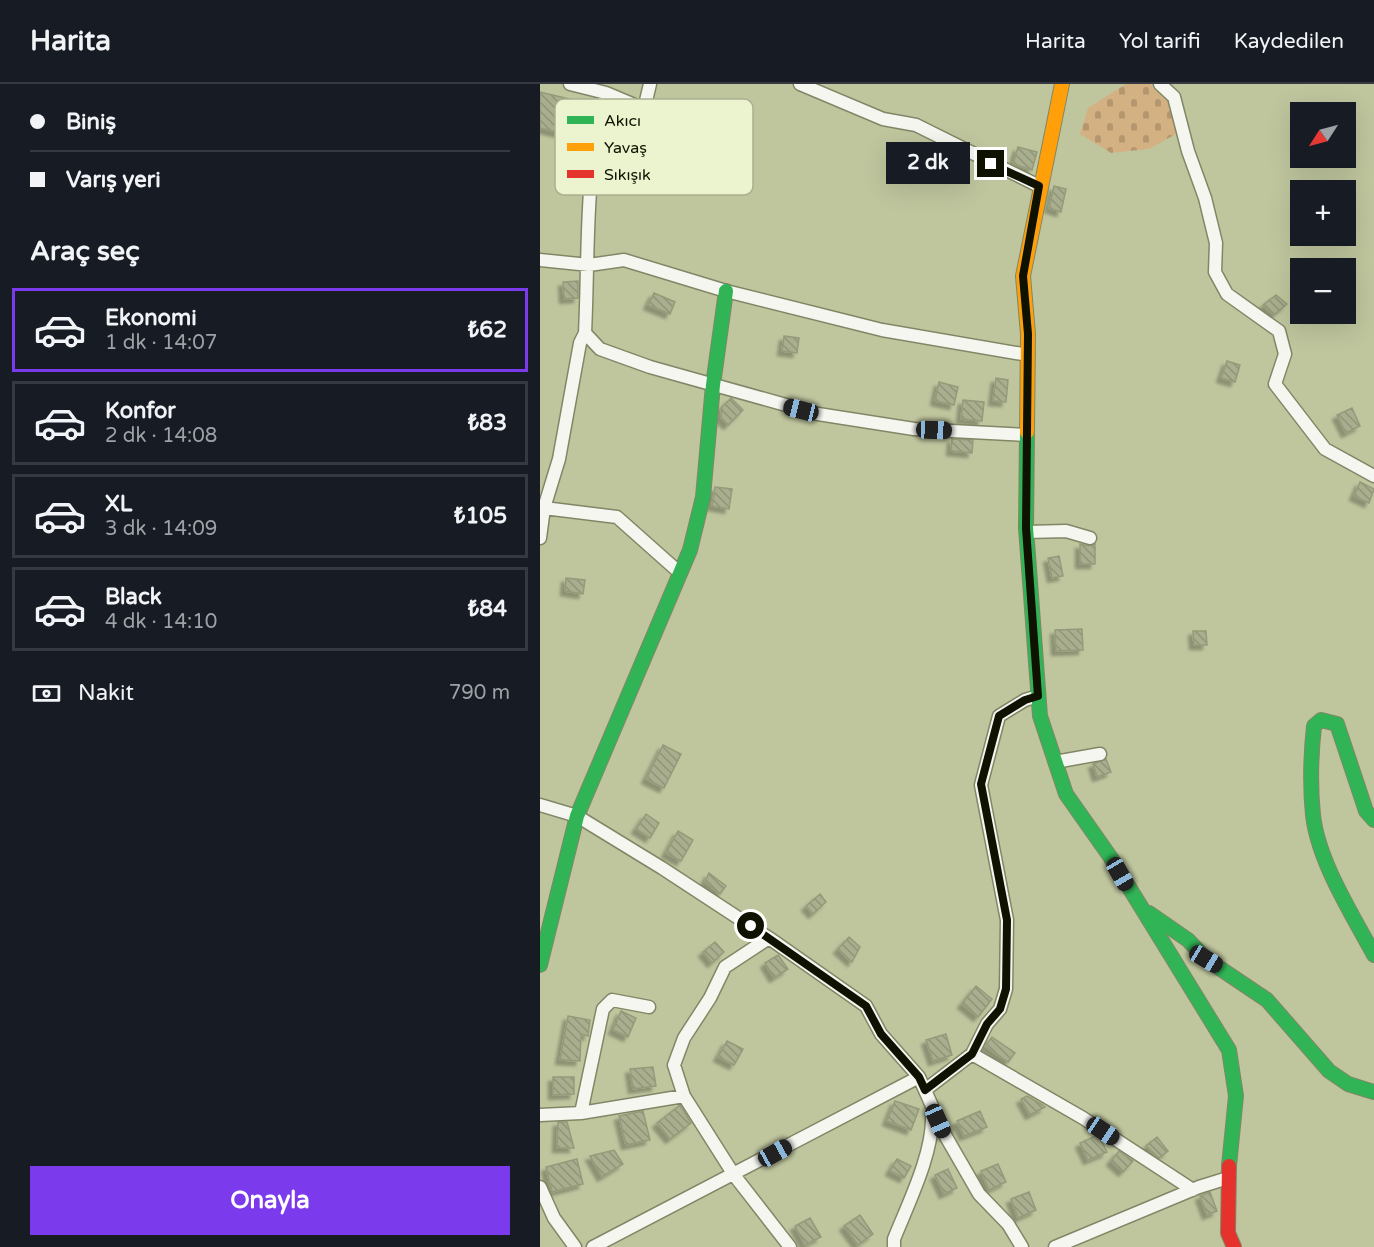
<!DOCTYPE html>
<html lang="tr">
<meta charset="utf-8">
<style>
:root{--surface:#171b24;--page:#242831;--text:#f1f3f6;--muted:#9ea1a6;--line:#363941;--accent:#7c3aed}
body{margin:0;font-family:"Varela Round",sans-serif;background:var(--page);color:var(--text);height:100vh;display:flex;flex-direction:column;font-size:22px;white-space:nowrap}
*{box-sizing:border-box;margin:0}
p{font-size:20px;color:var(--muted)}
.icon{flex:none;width:33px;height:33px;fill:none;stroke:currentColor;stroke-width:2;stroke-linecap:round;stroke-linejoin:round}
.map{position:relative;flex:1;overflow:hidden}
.details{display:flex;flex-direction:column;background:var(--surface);width:540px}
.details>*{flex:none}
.banner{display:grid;align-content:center;height:132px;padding:0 30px;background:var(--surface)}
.needle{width:39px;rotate:234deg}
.buttons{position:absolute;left:750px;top:18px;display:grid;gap:12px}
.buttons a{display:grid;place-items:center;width:66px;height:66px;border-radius:0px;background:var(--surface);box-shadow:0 6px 24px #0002;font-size:30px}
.end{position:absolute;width:27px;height:27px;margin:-14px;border:8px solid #0f1200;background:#fff;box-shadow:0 0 0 3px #fff}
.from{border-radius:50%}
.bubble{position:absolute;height:42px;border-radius:0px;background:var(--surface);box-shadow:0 6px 24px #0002;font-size:20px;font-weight:800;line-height:42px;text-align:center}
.car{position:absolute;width:18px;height:36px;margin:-18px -9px;border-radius:8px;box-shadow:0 0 4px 2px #0007;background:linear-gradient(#222 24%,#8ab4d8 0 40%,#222 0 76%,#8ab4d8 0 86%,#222 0)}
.banner b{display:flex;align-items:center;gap:21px;height:57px;font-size:22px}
.banner b+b{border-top:2px solid var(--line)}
.banner i{width:15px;height:15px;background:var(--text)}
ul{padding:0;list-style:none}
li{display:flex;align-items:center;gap:18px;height:84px;margin:0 12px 9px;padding:0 18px;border:3px solid var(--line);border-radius:0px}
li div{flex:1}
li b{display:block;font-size:22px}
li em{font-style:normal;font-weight:800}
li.selected{border-color:var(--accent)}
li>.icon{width:54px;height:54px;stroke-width:1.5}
h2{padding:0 30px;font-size:27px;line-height:72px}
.pay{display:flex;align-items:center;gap:15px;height:66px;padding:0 30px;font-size:22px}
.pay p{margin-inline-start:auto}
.primary-button{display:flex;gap:12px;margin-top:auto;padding:12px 30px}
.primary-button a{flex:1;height:69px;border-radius:0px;background:var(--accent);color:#fff;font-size:24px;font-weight:800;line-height:69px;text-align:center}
header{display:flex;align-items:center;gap:36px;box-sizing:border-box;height:84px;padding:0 30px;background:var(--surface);border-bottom:2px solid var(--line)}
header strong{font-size:28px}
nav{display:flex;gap:33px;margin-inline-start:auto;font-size:21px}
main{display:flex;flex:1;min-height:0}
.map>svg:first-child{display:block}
.cemetery{fill:url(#cemetery-stones)}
.building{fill:url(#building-back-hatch);stroke:#959a7a;stroke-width:1.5;filter:url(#shadow)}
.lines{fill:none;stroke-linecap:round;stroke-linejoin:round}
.street-casing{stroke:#818766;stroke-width:15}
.fast-casing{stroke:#818766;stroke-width:16}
.slow-casing{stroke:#818766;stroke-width:16}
.jam-casing{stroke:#818766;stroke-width:16}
.street{stroke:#f5f6f0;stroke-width:12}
.fast{stroke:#30b455;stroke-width:14}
.slow{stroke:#ff9f0a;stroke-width:14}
.jam{stroke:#e5322d;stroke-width:14}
.route{stroke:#0f1200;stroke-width:8}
.key{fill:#ecf4cf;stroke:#aab091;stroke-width:1.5}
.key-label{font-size:16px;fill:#0f1200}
</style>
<header>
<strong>Harita</strong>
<nav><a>Harita</a><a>Yol tarifi</a><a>Kaydedilen</a></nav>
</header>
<main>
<section class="details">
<div class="banner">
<b><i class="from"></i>Biniş</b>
<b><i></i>Varış yeri</b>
</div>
<h2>Araç seç</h2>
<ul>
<li class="selected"><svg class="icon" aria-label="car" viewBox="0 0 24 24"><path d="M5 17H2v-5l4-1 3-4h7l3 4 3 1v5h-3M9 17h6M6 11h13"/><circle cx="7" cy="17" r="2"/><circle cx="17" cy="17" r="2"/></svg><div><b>Ekonomi</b><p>1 dk · 14:07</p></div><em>₺62</em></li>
<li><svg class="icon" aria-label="car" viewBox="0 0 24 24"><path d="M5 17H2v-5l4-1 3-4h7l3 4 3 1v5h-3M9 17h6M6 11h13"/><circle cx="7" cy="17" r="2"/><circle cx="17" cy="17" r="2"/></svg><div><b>Konfor</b><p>2 dk · 14:08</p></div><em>₺83</em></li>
<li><svg class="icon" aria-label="car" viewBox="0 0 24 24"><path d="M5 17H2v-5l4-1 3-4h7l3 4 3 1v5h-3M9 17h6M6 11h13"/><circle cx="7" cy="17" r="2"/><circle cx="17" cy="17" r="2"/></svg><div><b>XL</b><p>3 dk · 14:09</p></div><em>₺105</em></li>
<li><svg class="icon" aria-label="car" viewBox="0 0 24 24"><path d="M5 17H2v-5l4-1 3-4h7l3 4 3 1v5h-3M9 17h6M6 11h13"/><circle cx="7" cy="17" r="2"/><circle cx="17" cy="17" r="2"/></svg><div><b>Black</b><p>4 dk · 14:10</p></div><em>₺84</em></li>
</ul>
<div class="pay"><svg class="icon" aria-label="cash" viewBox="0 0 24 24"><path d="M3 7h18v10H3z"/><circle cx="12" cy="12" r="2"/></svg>Nakit<p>790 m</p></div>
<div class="primary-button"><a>Onayla</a></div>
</section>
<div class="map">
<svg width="834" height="1163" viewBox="0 0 834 1163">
<defs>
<pattern id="cemetery-stones" width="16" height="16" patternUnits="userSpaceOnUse" patternTransform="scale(1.5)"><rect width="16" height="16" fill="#d3b183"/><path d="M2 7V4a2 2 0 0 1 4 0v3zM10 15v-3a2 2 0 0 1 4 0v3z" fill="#b4976f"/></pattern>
<pattern id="building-back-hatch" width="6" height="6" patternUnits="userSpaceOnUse" patternTransform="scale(1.5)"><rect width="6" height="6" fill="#a8ae8e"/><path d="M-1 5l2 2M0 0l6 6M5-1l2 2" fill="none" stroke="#8f9579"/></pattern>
<filter id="shadow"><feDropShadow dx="-4.5" dy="4.5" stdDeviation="1.5" flood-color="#0004"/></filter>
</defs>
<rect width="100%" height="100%" fill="#bfc69e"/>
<!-- cemetery -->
<path class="cemetery" d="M586,0h24l18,17 8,33 -27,15 -38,4 -31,-19 8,-26z"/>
<!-- building -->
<path class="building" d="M0,8l42,10 -8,34 -34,-8z
M478,63l19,5 -5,18 -19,-6z
M514,102l12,3 -5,23 -12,-4z
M38,197v17l-14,1 -1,-17z
M114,209l21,9 -5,12 -22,-9z
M736,211l11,9 -13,11 -11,-10z
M244,252l15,2 -2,15 -15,-2z
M687,277l13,4 -5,17 -14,-4z
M456,294l12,2 -2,22 -13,-1z
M399,298l19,5 -4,18 -19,-4z
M191,314l12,12 -15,15 -7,-7 1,-11z
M423,316l21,2 -2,19 -21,-2z
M812,324l8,18 -14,7 -9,-18z
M412,355l21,1 -1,13 -21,-2z
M820,398l14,7 -5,14 -15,-7z
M175,403l17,2 -3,20 -17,-3z
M540,460l8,2 7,-2v20h-15z
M519,472l4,20 -11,2 -4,-20z
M26,494l19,2 -2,14 -18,-3z
M542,545l1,21 -27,1 -1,-21z
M653,547h13l1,14h-13z
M123,661l18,9 -17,34 -18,-9z
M566,675l5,13 -14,5 -4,-13z
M106,730l13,9 -9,15 -14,-9z
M138,747l15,9 -12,21 -15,-8z
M169,789l17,13 -6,8 -15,-12z
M280,810l6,8 -13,12 -7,-8z
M309,853l11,10 -8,15 -14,-13z
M175,858l9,10 -12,11 -9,-11z
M238,871l10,14 -14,9 -9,-15z
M436,902l16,13 -14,18 -16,-13z
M81,927l15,7 -8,19 -15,-7z
M28,932l22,4 -2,16 -7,-2 -1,27 -20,-1z
M406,950l6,21 -19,6 -7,-21z
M452,953l23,16 -7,9 -23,-16z
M187,957l16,8 -9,16 -16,-8z
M113,983l3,19 -23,3 -3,-20z
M13,993h21v17l-21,1z
M487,1012l16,9 2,2 -15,8 -9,-16z
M355,1017l24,8 -8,21 -24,-9z
M140,1021l11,18 -21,16 -13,-16z
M103,1027l7,29 -24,5 -7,-29z
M440,1027l7,16 -23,9 -7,-15z
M18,1038h9l7,26h-17z
M555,1052l6,4 6,12 -19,8 -8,-17z
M617,1053l11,14 -9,7 -13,-12z
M74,1066l9,14 -21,13 -12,-21z
M579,1067l14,10 -10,11 -12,-11z
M37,1075l6,25 -31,8 -6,-25z
M357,1075l14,7 -7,12 -14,-7z
M458,1080l8,18 -17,8 -8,-19z
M408,1085l9,19 -13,6 -9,-19z
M489,1108l7,18 -18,8 -7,-19z
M670,1108l7,19 -10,4 -7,-19z
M320,1131l13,19 -15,11 -14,-19z
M270,1134l11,19 -16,8 -10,-19z"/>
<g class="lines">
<defs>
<path id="street" d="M30,0l36,9 38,16 6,-25
M260,0l83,35 33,6 123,61
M620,0l14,13 14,54 17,47 11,45 -1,29 12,22 52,37 6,23 -10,30 50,65 49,27
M66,9c-22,78 -17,159 -21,240l15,16 50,18 168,47 96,15 113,6
M0,176l49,5 35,-5 102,31 156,39 146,25
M4,424l73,9 63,56
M487,448l39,-1 24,7
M0,454l4,-30 15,-49 21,-116 5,-10
M515,678l45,-8
M0,721l37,11 85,52 107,70 97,68 15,28 38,43 26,58 34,59 29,30 14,23
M432,970l15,-30 13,-15 6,-20 1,-69 -26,-135 18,-69 26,-16 13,-4
M385,1006l47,-36 111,64 110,72
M144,1012l-10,-31 10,-27 26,-40 15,-31 44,-29
M41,1029l22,-104 9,-9 37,7
M0,1031l41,-2 103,-17 50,79 56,72
M0,1103l14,31 21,29
M53,1163l326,-170
M354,1163v-8c14,-35 40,-87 38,-125
M515,1163l144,-60 29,-9"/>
<path id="fast" d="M487,348l-1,96 14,188 26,78 45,64 118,192 7,46 -7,70
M834,736l-8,-9 -29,-87 -16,-4 -7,6c-3,28 -4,60 -1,89 5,46 39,99 61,140
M609,829l39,27 18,19 61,41 62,71 19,13 26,8
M0,881l37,-149 113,-266 13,-53 10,-112 13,-94"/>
<path id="slow" d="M487,348l1,-98 -5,-58 39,-192"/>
<path id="jam" d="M689,1082l-1,67 6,14"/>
</defs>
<!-- street casing -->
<use href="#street" class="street-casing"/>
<!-- fast casing -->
<use href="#fast" class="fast-casing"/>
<!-- slow casing -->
<use href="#slow" class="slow-casing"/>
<!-- jam casing -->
<use href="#jam" class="jam-casing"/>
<!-- street -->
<use href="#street" class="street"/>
<!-- fast -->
<use href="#fast" class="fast"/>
<!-- slow -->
<use href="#slow" class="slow"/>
<!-- jam -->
<use href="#jam" class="jam"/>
</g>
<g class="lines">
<!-- route -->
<path class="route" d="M211,842l115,80 15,28 38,43 6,13 47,-36 15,-30 13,-15 6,-20 1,-69 -26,-136 18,-68 26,-16 13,-4 -12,-168 2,-194 -5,-58 16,-90 -48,-22"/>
</g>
<!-- legend -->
<rect x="15" y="15" width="198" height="96" rx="9" class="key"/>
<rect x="27" y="32" width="27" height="8" fill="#30b455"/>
<rect x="27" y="59" width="27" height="8" fill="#ff9f0a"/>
<rect x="27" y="86" width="27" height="8" fill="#e5322d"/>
<g class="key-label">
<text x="64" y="42">Akıcı</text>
<text x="64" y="69">Yavaş</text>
<text x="64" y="96">Sıkışık</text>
</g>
</svg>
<div class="buttons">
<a><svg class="needle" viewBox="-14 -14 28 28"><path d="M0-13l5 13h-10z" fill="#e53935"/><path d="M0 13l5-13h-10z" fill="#9ea1a6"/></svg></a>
<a>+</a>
<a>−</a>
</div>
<i class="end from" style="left:211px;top:842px"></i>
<i class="end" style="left:451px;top:80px"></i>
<div class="bubble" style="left:346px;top:58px;width:84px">2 dk</div>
<i class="car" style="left:261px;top:326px;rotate:284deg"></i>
<i class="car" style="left:394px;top:346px;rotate:92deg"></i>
<i class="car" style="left:580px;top:790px;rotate:150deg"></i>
<i class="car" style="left:666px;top:875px;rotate:121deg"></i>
<i class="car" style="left:398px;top:1037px;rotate:156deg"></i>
<i class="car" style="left:563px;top:1047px;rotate:124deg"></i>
<i class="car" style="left:235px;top:1069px;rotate:61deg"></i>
</div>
</main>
